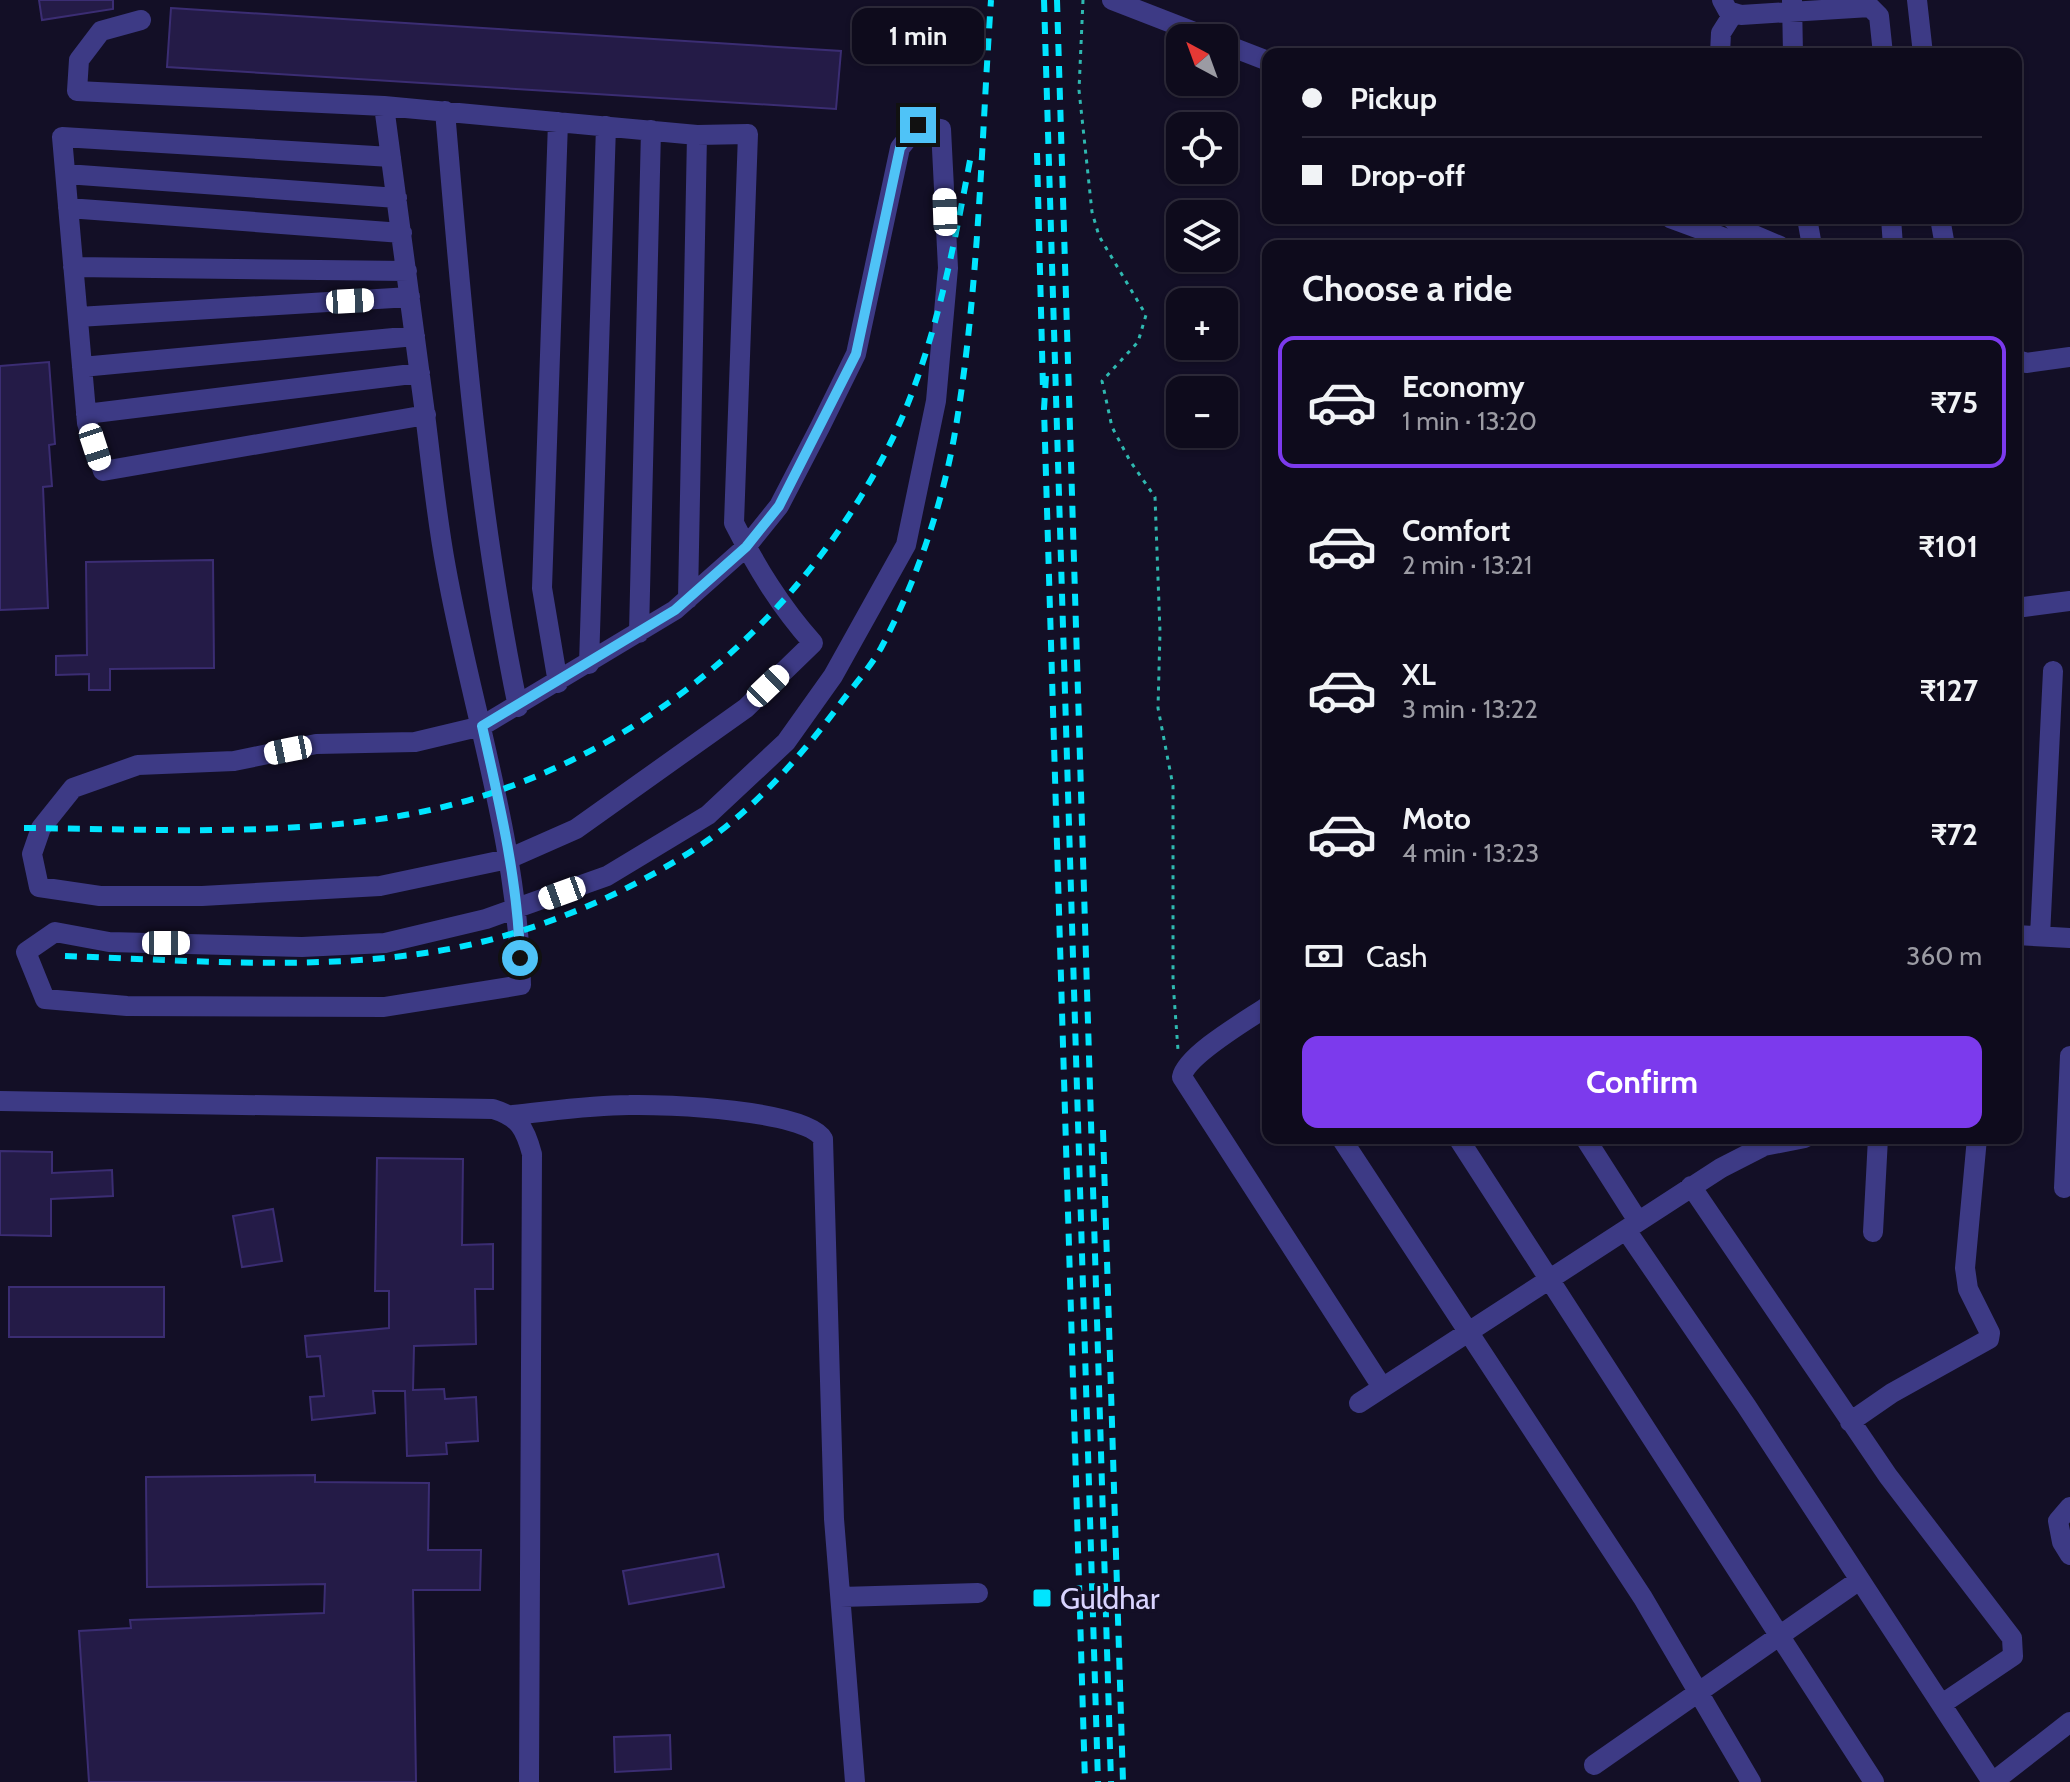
<!DOCTYPE html>
<meta charset="utf-8">
<style>
:root{--surface:#0e0b1c;--page:#171425;--text:#f1f3f6;--muted:#9b9ba3;--line:#2e2b3b;--accent:#7c3aed}
body{margin:0;font-family:Cabin,sans-serif;background:var(--page);color:var(--text);height:100vh;display:flex;flex-direction:column;font-size:30px;white-space:nowrap}
*{box-sizing:border-box;margin:0}
p{font-size:26px;color:var(--muted)}
.icon{flex:none;width:44px;height:44px;fill:none;stroke:currentColor;stroke-width:2;stroke-linecap:round;stroke-linejoin:round}
.map{position:relative;flex:1;overflow:hidden}
.panel{position:absolute;left:1262px;top:240px;width:760px;height:904px;display:flex;flex-direction:column;background:var(--surface);border-radius:16px;box-shadow:0 2px 6px #0004,0 0 0 2px var(--line)}
.panel>*{flex:none}
.top-card{position:absolute;left:1262px;top:48px;width:760px;height:176px;border-radius:16px;box-shadow:0 2px 6px #0004,0 0 0 2px var(--line);display:grid;align-content:center;height:176px;padding:0 40px;background:var(--surface)}
.needle{width:52px;rotate:319deg}
.controls{position:absolute;left:1166px;top:24px;display:grid;gap:16px}
.controls a{display:grid;place-items:center;width:72px;height:72px;border-radius:16px;background:var(--surface);box-shadow:0 2px 6px #0004,0 0 0 2px var(--line);font-size:40px}
.end{position:absolute;width:36px;height:36px;margin:-18px;border:10px solid #4fc3f7;background:#111;box-shadow:0 0 0 4px #111}
.from{border-radius:50%}
.bubble{position:absolute;height:56px;border-radius:16px;background:var(--surface);box-shadow:0 2px 6px #0004,0 0 0 2px var(--line);font-size:26px;font-weight:700;line-height:56px;text-align:center}
.car{position:absolute;width:24px;height:48px;margin:-24px -12px;border-radius:10px;box-shadow:0 0 6px 2px #0007;background:linear-gradient(#fff 24%,#345 0 40%,#fff 0 76%,#345 0 86%,#fff 0)}
.top-card b{display:flex;align-items:center;gap:28px;height:76px;font-size:30px}
.top-card b+b{border-top:2px solid var(--line)}
.top-card i{width:20px;height:20px;background:var(--text)}
ul{padding:0;list-style:none}
li{display:flex;align-items:center;gap:24px;height:132px;margin:0 16px 12px;padding:0 24px;border:4px solid transparent;border-radius:16px}
li div{flex:1}
li b{display:block;font-size:30px}
li em{font-style:normal;font-weight:700}
li.active{border-color:var(--accent)}
li>.icon{width:72px;height:72px;stroke-width:1.5}
h2{padding:0 40px;font-size:36px;line-height:96px}
.pay{display:flex;align-items:center;gap:20px;height:88px;padding:0 40px;font-size:30px}
.pay p{margin-inline-start:auto}
.button{display:flex;gap:16px;margin-top:auto;padding:16px 40px}
.button a{flex:1;height:92px;border-radius:16px;background:var(--accent);color:#fff;font-size:32px;font-weight:700;line-height:92px;text-align:center}
.map>svg:first-child{display:block}
.building{fill:#241b47;stroke:#3b2d73;stroke-width:2}
.lines{fill:none;stroke-linecap:round;stroke-linejoin:round}
.path{stroke:#2fb8b0;stroke-width:3;stroke-dasharray:4 6;stroke-linecap:butt}
.minor{stroke:#3d3a85;stroke-width:20}
.rail{stroke:#00e5ff;stroke-width:6;stroke-dasharray:12 10;stroke-linecap:butt}
.route{stroke:#4fc3f7;stroke-width:10}
.poi-dot{fill:#00e5ff;stroke:#130f26;stroke-width:3}
.labels{text-anchor:middle;dominant-baseline:central;stroke-width:7;stroke-linejoin:round;paint-order:stroke}
.poi-label{font-size:30px;fill:#d9d4ff;stroke:#130f26;text-anchor:start}
</style>
<div class="map">
<svg width="2070" height="1782" viewBox="0 0 2070 1782">
<rect width="100%" height="100%" fill="#130f26"/>
<!-- building -->
<path class="building" d="M39,0h74v9l-71,11z
M171,8l670,43 -5,58 -669,-42z
M49,362l6,82 -6,1 3,41 -9,1 5,121 -48,2v-244z
M213,560l1,108 -104,1v21h-21v-16l-33,1v-19l31,-1 -1,-93z
M0,1151l52,1v21l60,-3 1,26 -62,3v37l-51,-1z
M377,1158l86,1 -1,86 31,-1v45h-18l1,55 -62,2 -1,44 31,-1 1,10 31,-2 2,44 -32,2 1,11 -40,2 -2,-65h-32l2,22 -63,7 -2,-23 14,-1 -4,-40 -13,1 -2,-21 84,-8v-37h-14z
M273,1209l9,52 -40,6 -9,-51z
M9,1287h155v50h-155z
M315,1475v7l114,1 -1,67h53l-1,40h-67l3,192h-327l-10,-151 52,-3 -1,-8 194,-7 1,-29 -178,3 -1,-110z
M718,1554l6,33 -95,17 -6,-33z
M670,1735l1,34 -56,3 -1,-35z"/>
<g class="lines">
<!-- path -->
<path class="path" d="M1083,0l-4,90 13,122 7,24 47,79 -8,27 -36,39 10,46 18,34 25,36 5,135 -2,76 15,78v196l5,68"/>
<!-- minor -->
<path class="minor" d="M1112,0l98,38
M1722,0l6,11 13,4 129,-8 9,9 4,38
M1792,0l1,54
M1917,0l6,54
M141,20l-40,11 -22,29 -2,31 307,15c14,100 27,200 40,300 7,54 12,109 22,162 25,139 72,274 75,417l-137,22 -257,-1 -82,-7 -19,-47 29,-20 54,10 193,5 83,-4 101,-24 121,-43 101,-61 78,-73 47,-66 73,-131 30,-144 12,-133 -7,-139 -23,-4 -18,23 -44,206 -36,73 -41,79 -33,41 -71,63 -193,116 -67,16 -99,2 -82,17 -96,4 -65,23 -32,40 -9,26 7,33 61,9h102l178,-10 128,-27 68,-30 170,-121 67,-65c-33,-37 -56,-75 -79,-120l14,-389 -51,1 -9,464
M1224,44l44,17
M1720,54l1,-21 12,-19
M384,106l313,29
M445,111c17,199 32,399 73,596
M391,157l-329,-20 25,286 16,48 323,-56
M66,174l331,24
M68,208l334,25
M1670,218l76,28
M1731,218l16,14 33,14
M1807,218l5,28
M1891,218l2,28
M1940,218l5,28
M73,267l334,4
M78,317l332,-20
M2016,359l10,4 44,-6
M82,367l333,-31
M86,414l334,-41
M2016,608l54,-7
M639,633l12,-503
M589,664l17,-538
M558,683l-16,-95 16,-466
M2016,935l54,3
M2040,936l13,-265
M1268,1006c-19,13 -82,49 -86,71l200,310
M0,1101l493,8c26,8 32,19 39,45l-3,628
M513,1115c39,-4 78,-10 116,-10 35,-1 179,5 194,34l11,380 21,263
M1341,1138l302,460 108,184
M1458,1138l416,644
M1585,1138l53,83
M1691,1186l197,290 124,162 1,18 -71,48
M2064,1188l6,-132
M1626,1230l121,177 245,375
M1873,1232l5,-94
M1359,1403l362,-235 43,-22 41,-8
M1850,1422l42,-29 97,-54 1,-6 -22,-44 -3,-21 12,-130
M2070,1507l-12,14 4,21 8,13
M841,1597l137,-4
M1594,1765l264,-184
M1993,1782l77,-60"/>
<!-- rail -->
<path class="rail" d="M1044,0l54,1782
M1057,0l54,1782
M1037,153l6,236
M1046,376l-2,33 41,1373
M24,828c120,1 244,8 363,-10 222,-33 417,-188 510,-389 39,-86 57,-183 74,-274
M65,956c121,4 246,15 367,-4 96,-15 199,-58 279,-114 51,-37 95,-88 132,-138 13,-17 28,-34 38,-52 34,-64 60,-139 73,-210 25,-144 27,-293 37,-438
M1103,1130l20,652"/>
</g>
<g class="lines">
<!-- route -->
<path class="route" d="M520,958c-2,-77 -21,-157 -38,-232l193,-116 71,-63 33,-41 77,-152 44,-206 18,-23"/>
</g>
<!-- markers -->
<rect class="poi-dot" x="1032" y="1588" width="20" height="20" rx="4"/>
<g class="labels">
<!-- poi labels -->
<g class="poi-label">
<text x="1060" y="1598">Guldhar</text>
</g>
</g>
</svg>
<div class="controls">
<a><svg class="needle" viewBox="-14 -14 28 28"><path d="M0-13l5 13h-10z" fill="#e53935"/><path d="M0 13l5-13h-10z" fill="#9b9ba3"/></svg></a>
<a><svg class="icon" aria-label="locate" viewBox="0 0 24 24"><circle cx="12" cy="12" r="6"/><path d="M12 2v4M12 18v4M2 12h4M18 12h4"/></svg></a>
<a><svg class="icon" aria-label="layers" viewBox="0 0 24 24"><path d="M12 4l9 5-9 5-9-5zM3 14l9 5 9-5"/></svg></a>
<a>+</a>
<a>−</a>
</div>
<i class="end from" style="left:520px;top:958px"></i>
<i class="end" style="left:918px;top:125px"></i>
<div class="bubble" style="left:852px;top:8px;width:132px">1 min</div>
<i class="car" style="left:945px;top:212px;rotate:358deg"></i>
<i class="car" style="left:350px;top:301px;rotate:87deg"></i>
<i class="car" style="left:95px;top:447px;rotate:162deg"></i>
<i class="car" style="left:768px;top:686px;rotate:46deg"></i>
<i class="car" style="left:288px;top:750px;rotate:259deg"></i>
<i class="car" style="left:562px;top:893px;rotate:250deg"></i>
<i class="car" style="left:166px;top:943px;rotate:90deg"></i>
<div class="top-card">
<b><i class="from"></i>Pickup</b>
<b><i></i>Drop-off</b>
</div>
<section class="panel">
<h2>Choose a ride</h2>
<ul>
<li class="active"><svg class="icon" aria-label="car" viewBox="0 0 24 24"><path d="M5 17H2v-5l4-1 3-4h7l3 4 3 1v5h-3M9 17h6M6 11h13"/><circle cx="7" cy="17" r="2"/><circle cx="17" cy="17" r="2"/></svg><div><b>Economy</b><p>1 min · 13:20</p></div><em>₹75</em></li>
<li><svg class="icon" aria-label="car" viewBox="0 0 24 24"><path d="M5 17H2v-5l4-1 3-4h7l3 4 3 1v5h-3M9 17h6M6 11h13"/><circle cx="7" cy="17" r="2"/><circle cx="17" cy="17" r="2"/></svg><div><b>Comfort</b><p>2 min · 13:21</p></div><em>₹101</em></li>
<li><svg class="icon" aria-label="car" viewBox="0 0 24 24"><path d="M5 17H2v-5l4-1 3-4h7l3 4 3 1v5h-3M9 17h6M6 11h13"/><circle cx="7" cy="17" r="2"/><circle cx="17" cy="17" r="2"/></svg><div><b>XL</b><p>3 min · 13:22</p></div><em>₹127</em></li>
<li><svg class="icon" aria-label="car" viewBox="0 0 24 24"><path d="M5 17H2v-5l4-1 3-4h7l3 4 3 1v5h-3M9 17h6M6 11h13"/><circle cx="7" cy="17" r="2"/><circle cx="17" cy="17" r="2"/></svg><div><b>Moto</b><p>4 min · 13:23</p></div><em>₹72</em></li>
</ul>
<div class="pay"><svg class="icon" aria-label="cash" viewBox="0 0 24 24"><path d="M3 7h18v10H3z"/><circle cx="12" cy="12" r="2"/></svg>Cash<p>360 m</p></div>
<div class="button"><a>Confirm</a></div>
</section>
</div>
